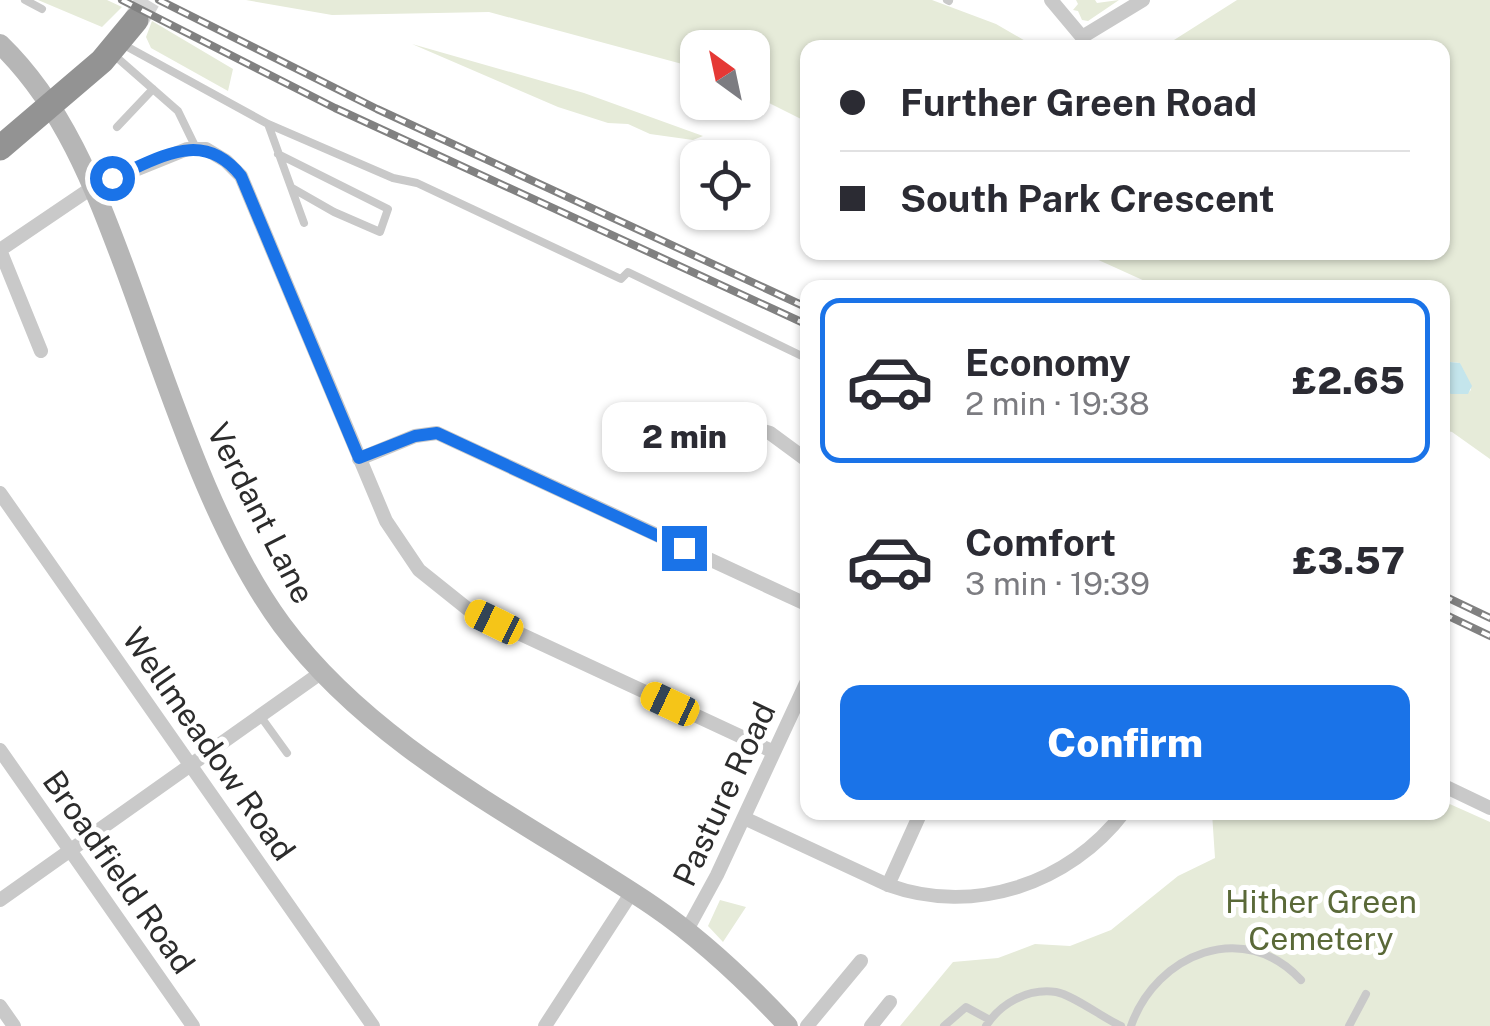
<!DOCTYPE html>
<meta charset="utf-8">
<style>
:root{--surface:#fff;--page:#f2f2f3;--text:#2b2b33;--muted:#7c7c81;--line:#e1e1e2;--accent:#1a73e8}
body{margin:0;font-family:"Public Sans",sans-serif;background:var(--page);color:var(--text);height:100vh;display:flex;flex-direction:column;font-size:38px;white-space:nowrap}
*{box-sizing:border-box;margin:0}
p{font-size:32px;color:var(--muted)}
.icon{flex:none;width:55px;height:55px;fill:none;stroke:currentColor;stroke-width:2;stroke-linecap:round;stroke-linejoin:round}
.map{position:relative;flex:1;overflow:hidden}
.drawer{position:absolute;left:800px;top:280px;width:650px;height:540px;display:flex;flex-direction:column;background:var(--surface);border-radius:20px;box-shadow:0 2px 8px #0004}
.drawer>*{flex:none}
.hud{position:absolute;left:800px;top:40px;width:650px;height:220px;border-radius:20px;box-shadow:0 2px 8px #0004;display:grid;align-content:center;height:220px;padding:0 40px;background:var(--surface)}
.needle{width:65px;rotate:327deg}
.tools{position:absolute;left:680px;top:30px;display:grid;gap:20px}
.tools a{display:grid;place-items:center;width:90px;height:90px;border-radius:20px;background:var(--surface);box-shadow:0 2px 8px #0004;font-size:50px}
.end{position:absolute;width:45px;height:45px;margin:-22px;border:12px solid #1a73e8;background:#fff;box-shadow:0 0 0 5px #fff}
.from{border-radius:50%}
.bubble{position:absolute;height:70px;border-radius:20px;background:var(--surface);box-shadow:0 2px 8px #0004;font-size:32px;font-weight:800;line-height:70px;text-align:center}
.car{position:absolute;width:30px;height:60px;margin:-30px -15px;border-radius:12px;box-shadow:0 0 8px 2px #0007;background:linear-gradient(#f5c518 24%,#345 0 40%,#f5c518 0 76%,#345 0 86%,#f5c518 0)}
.hud b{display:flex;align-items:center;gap:35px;height:95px;font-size:38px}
.hud b+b{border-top:2px solid var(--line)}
.hud i{width:25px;height:25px;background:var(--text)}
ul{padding:18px 0 0;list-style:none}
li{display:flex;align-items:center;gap:30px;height:165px;margin:0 20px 15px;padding:0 20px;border:5px solid transparent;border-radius:20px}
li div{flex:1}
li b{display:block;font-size:38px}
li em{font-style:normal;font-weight:800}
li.current{border-color:var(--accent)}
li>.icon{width:90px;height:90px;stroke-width:1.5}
.cta{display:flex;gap:20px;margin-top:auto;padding:20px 40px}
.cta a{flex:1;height:115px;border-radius:20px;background:var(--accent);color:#fff;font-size:40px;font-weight:800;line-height:115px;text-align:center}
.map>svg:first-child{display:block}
.green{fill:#e6ebd9}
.water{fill:#c4e5ec}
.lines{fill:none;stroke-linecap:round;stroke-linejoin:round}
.highway-tunnel{stroke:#d5d5d5;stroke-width:25;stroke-dasharray:25 12;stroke-linecap:butt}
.lane{stroke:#c9c9c9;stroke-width:8}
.street{stroke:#c9c9c9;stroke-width:14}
.secondary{stroke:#b6b6b6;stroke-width:20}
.highway{stroke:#939393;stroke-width:25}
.rail-casing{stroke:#818181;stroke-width:8}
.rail{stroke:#fff;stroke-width:4;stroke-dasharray:11;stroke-linecap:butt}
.route{stroke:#1a73e8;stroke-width:12}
.labels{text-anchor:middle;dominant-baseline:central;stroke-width:10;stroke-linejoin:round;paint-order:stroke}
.street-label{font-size:32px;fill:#2c2c2c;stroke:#fff}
.park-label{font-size:32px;fill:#5a6938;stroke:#fff}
</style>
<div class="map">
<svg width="1490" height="1026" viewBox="0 0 1490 1026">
<rect width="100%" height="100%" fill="#fff"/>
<!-- green -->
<path class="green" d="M38,0h69l15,7 -20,20z
M246,0h686l64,24 38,22 -226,2 -1,74 -54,-27 -1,-47h-54l-1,20 -208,-56 -157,3z
M1076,0h19l2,3 22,-3 -31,21 -6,-1 -4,-9 -5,-1 5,-6z
M1237,0h253v459l-38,-27 -9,-2v-41c6,5 22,8 28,1 0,-11 -10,-17 -11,-27l-10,-1 -7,-6 -1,-68 -284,-1 -75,-34 359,-1v-204l-279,-1z
M152,21l81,48 -5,22 -77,-43 -5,-11z
M412,44l172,49 119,43 -10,4 -43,-6 -22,-10 -20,-1 -50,-16z
M1443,801l47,21v204h-590l53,-64 45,-4 37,-14 35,2 41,-16 67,-54 37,-18 -3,-45 230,-1z
M720,900l26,7 -23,35 -15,-16z"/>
<!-- water -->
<path class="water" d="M1442,356l8,6 10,1 12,23 -4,8h-17l-8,-5z"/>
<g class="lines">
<!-- highway-tunnel -->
<path class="highway-tunnel" d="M136,20l12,-20"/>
<!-- lane -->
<path class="lane" d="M25,0l17,9
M947,0l2,1
M124,45l144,79 125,54 24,5 204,96 7,-7 180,87
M114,55l64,56 18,37
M268,124l36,99
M117,127l36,-38
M278,154l110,55 -8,23 -46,-20 -42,-24
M261,717l26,36
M944,1026l22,-19 24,13
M986,1026c14,-22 41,-38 70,-34 17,3 47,26 65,34
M1131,1026c25,-72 113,-108 170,-46
M1349,1026l17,-32"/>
<!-- street -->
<path class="street" d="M1051,0l31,37 61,-37
M41,351l-41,-101 93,-63 94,-38h19l20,12 15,15 145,345 33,49 50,40 305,142
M728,420l42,13 38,28
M359,459l56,-23 22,-3 371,172
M0,493l373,533
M0,750l193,276
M1442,785l48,23
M744,818l144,67c86,31 181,-1 236,-73
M888,885l33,-73
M0,900l322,-228
M687,930l30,-55 91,-196
M0,1006l14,20
M545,1026l87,-134
M807,1026l54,-65
M871,1026l19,-24"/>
<!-- secondary -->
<path class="secondary" d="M0,44c63,61 94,142 124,222 42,113 87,263 158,359 94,126 243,195 371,281 50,34 94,76 135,120"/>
<!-- highway -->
<path class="highway" d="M0,148l102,-87 34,-41"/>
<defs>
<path id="rail" d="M122,0l213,108 473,217
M159,0l218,109 431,199
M1442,595l48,23
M1442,613l48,23"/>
</defs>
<!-- rail casing -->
<use href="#rail" class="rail-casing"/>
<!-- rail -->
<use href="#rail" class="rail"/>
</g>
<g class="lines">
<!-- route -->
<path class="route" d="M112,178c47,-19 90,-51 129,-2l118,282 56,-22 22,-3 247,115"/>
</g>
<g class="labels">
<!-- street labels -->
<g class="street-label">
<text transform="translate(261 513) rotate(63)">Verdant Lane</text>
<text transform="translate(209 744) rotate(55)">Wellmeadow Road</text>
<text transform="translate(724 794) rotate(-65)">Pasture Road</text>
<text transform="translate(119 872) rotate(55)">Broadfield Road</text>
</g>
<!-- park labels -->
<g class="park-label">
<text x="1321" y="901">Hither Green<tspan x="1321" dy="37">Cemetery</tspan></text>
</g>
</g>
</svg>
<div class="tools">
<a><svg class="needle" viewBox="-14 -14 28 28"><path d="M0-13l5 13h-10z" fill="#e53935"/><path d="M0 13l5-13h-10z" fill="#7c7c81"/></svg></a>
<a><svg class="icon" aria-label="locate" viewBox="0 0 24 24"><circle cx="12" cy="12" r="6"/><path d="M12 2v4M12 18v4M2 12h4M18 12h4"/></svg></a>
</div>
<i class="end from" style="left:112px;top:178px"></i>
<i class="end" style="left:684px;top:548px"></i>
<div class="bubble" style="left:602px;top:402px;width:165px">2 min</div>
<i class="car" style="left:494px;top:622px;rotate:296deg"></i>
<i class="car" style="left:670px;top:704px;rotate:295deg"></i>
<div class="hud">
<b><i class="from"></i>Further Green Road</b>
<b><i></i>South Park Crescent</b>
</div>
<section class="drawer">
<ul>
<li class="current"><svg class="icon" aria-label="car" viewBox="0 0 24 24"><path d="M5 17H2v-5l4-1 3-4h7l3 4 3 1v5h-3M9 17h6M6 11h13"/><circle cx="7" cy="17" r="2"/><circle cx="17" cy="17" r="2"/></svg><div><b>Economy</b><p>2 min · 19:38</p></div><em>£2.65</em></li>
<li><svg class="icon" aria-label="car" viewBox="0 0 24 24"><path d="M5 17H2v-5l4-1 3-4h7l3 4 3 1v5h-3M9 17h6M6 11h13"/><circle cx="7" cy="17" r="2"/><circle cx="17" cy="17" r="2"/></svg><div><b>Comfort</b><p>3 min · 19:39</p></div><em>£3.57</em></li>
</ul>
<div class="cta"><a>Confirm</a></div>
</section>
</div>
